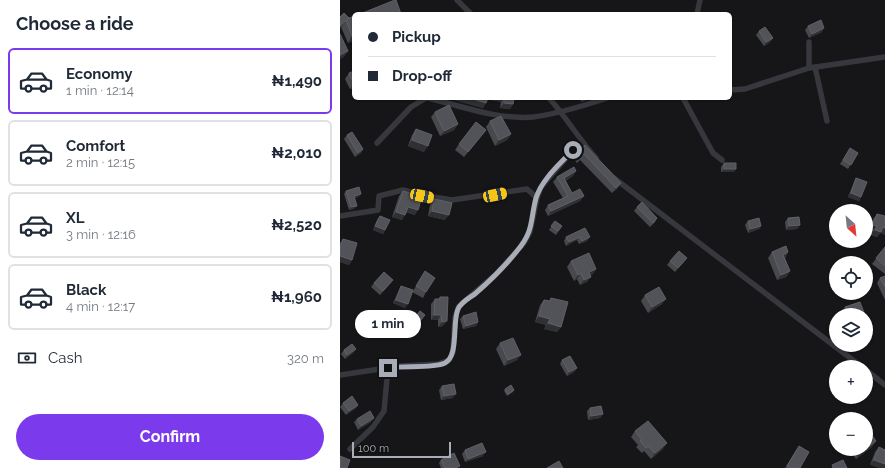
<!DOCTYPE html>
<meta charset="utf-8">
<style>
:root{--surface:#fff;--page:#f6f6f7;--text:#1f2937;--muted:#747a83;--line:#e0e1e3;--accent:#7c3aed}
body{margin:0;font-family:Raleway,sans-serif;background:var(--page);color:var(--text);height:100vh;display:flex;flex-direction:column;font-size:15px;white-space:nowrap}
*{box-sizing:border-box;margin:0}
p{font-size:13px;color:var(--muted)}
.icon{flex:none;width:22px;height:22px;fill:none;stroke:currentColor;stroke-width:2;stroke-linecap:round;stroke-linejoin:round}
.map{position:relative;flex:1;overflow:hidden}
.panel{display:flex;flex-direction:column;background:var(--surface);width:340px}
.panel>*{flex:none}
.guide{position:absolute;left:12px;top:12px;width:380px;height:88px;border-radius:6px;box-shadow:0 1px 3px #0004;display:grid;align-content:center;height:88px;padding:0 16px;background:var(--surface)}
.needle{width:26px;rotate:153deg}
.tools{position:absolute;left:489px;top:204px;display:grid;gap:8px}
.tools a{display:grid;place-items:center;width:44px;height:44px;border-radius:50%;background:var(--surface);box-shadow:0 1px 3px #0004;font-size:20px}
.scale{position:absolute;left:12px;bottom:10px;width:99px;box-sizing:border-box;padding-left:4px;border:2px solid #a8adb8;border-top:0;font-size:11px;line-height:14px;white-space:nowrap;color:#a8adb8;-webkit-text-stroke:3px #111113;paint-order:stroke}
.end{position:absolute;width:18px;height:18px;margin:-9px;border:5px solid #a8adb8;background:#111;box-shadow:0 0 0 2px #111}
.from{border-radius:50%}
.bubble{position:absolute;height:28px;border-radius:14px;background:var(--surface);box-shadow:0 1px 3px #0004;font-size:13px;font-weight:700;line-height:28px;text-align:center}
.car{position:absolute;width:12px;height:24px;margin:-12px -6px;border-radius:5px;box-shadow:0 0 3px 1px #0007;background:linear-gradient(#f5c518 24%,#345 0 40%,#f5c518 0 76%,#345 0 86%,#f5c518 0)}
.guide b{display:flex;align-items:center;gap:14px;height:38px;font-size:15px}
.guide b+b{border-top:1px solid var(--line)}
.guide i{width:10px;height:10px;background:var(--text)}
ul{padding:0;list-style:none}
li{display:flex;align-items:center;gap:12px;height:66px;margin:0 8px 6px;padding:0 8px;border:2px solid var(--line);border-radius:6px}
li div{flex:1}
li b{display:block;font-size:15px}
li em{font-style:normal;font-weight:700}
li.selected{border-color:var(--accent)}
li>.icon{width:36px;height:36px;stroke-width:1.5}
h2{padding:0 16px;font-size:18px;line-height:48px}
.pay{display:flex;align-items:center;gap:10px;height:44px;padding:0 16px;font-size:15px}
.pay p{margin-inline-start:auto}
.action{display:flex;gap:8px;margin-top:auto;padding:8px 16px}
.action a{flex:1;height:46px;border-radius:24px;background:var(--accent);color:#fff;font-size:16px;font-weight:700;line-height:46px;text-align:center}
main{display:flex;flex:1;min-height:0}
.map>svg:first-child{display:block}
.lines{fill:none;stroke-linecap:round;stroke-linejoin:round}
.minor{stroke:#37383d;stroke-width:5.5}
.wall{fill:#47494d}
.shaded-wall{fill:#2f3033}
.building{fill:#525359;stroke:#5f6168}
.route{stroke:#a8adb8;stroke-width:5}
</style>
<main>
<section class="panel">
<h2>Choose a ride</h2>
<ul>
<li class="selected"><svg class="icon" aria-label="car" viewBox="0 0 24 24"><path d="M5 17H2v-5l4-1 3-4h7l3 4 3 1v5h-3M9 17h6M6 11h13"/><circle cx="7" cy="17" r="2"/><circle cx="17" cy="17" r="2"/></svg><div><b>Economy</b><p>1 min · 12:14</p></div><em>₦1,490</em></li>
<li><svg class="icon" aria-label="car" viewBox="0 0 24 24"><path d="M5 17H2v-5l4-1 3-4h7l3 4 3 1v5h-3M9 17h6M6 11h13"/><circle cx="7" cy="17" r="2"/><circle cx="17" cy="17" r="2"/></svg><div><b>Comfort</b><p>2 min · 12:15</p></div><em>₦2,010</em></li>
<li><svg class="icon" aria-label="car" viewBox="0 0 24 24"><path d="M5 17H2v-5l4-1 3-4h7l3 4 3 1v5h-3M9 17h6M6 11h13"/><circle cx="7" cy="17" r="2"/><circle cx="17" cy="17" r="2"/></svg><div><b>XL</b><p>3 min · 12:16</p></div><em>₦2,520</em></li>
<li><svg class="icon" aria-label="car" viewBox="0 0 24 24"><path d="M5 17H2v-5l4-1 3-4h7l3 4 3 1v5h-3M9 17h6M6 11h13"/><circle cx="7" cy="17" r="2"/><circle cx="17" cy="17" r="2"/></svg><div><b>Black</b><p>4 min · 12:17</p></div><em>₦1,960</em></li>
</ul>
<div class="pay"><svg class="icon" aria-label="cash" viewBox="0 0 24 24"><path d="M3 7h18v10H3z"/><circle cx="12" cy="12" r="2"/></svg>Cash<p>320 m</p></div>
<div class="action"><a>Confirm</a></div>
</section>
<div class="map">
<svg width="545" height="468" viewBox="0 0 545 468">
<rect width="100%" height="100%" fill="#161618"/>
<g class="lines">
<!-- minor -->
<path class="minor" d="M117,0l14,14
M357,14l3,-14
M475,67l12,54
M469,68v-26
M390,90l15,-1 64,-21 76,-11
M88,98c34,8 69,22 105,19 25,-3 50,-11 74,-19
M209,98c17,19 30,41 47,60
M343,98l30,55 9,7
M37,143l34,-36 15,-9
M274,178l248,189
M0,216l38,-6 1,-14 24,-6 19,5 30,5 75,-11 10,9
M526,370l19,15
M0,375l60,-9 38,-2 11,-4 4,-8 2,-35 4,-11 37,-32 28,-31 6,-11 7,-34 4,-11 40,-46
M10,449l23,-22 11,-16 4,-43"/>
</g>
<!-- wall -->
<path class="wall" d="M0,17l8,2 6,21 -6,3 -7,-16 -1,1z
M468,26l14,6 -13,6 -4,-8z
M419,31l14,7 -3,4 -6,4 -8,-11z
M14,71v17l-4,1 -5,-10 4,-6z
M107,98h67l-1,6 -3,5 -10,-1 1,-6 -13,-3 -5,9z
M239,98h11l-8,4z
M95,112l23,12 -4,6 -14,6 -9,-19z
M150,121l21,13 -4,6 -12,6 -9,-19z
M76,129l8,23 -16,-6 4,-11z
M146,130l-22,27 -9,-7 4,-6z
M7,135l16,14 -2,4 -6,4 -11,-18z
M245,145l36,38 -4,6 -5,4 -32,-33 -3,3 -4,-5 4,-5z
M510,148l8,5 -10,16 -8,-5z
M384,163l10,9h-13v-5z
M233,176l-8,5 7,12 12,3 -4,5 -32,15 -3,-6 3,-5 15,-7 -10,-16 4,-5z
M516,178l5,19 -2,4 -11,-4 6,-15z
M6,191l15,3 -3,3 -3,1 -1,11 -5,1 -5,-16z
M63,191l12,24 -9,-3 -4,8 -10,-3 7,-21z
M94,199l11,21 -17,-4 2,-11z
M297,207l20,11 -2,4 -5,5 -16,-16z
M537,214l3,19 -3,4 -6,-2 2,-4 -4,-1 4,-11z
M40,216l5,14 -2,4 -10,-4 4,-10z
M448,218l12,7 -3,4 -11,1 -1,-8z
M215,221l7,5 -6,9 -7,-5z
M408,221l13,5 -2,3 -11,4 -3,-8z
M245,228l2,13 -8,3 -2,-4 -11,6 -2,-5 2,-4z
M3,239l9,21 -3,5 -9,-3v-19z
M545,247v27l-13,-10z
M432,252h16l-3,6 5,13 -4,6 -9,3 -9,-22z
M347,258l-12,14 -8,-7 3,-4z
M231,261l25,8 -4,6h-2l-3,7 -7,3 -3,-6 -3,2 -7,-14z
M85,271l1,21 -3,6 -11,-6 -7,16 -12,-5 6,-13 2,-4 12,5z
M545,276v24l-8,-17 3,-5z
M53,280l-13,15 -9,-8 3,-4z
M305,295l17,9 -14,9 -7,-12z
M100,297l3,29 -5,1v-7h-7v-16l4,-5h3z
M211,298l10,29 -4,5 -13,-3 2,-4 -11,-3 5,-17 4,-5 5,1z
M505,307l20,8h-23l-1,-2z
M80,311l5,4 -11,14 -5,-4z
M123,316l15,6 -2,4 -13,3 -3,-10z
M160,343l17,17 -13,6 -8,-17z
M16,349l-3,4 -8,6 -4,-5 3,-4z
M222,360l15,8 -3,4 -7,4 -7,-12z
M102,386l11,12 -12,2 -2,-10z
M165,389l9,1 -1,2 -6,4 -3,-5z
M3,403l15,2 -2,3 -10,7 -6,-8z
M250,408l13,6 -3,4 -12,2 -1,-9z
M17,419l14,3 -13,8 -4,-8z
M295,431l28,18 -12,10 -7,-8 -2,2 -6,-6 2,-2 -7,-8z
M459,446l1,22h-15l10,-16z
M532,447l-16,12 -7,-10h17z
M539,447l6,3 -15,15 5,-13z
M125,450l18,6 -18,6 -3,-8z
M101,460l18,8h-18l-2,-5z"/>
<!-- shaded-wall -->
<path class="shaded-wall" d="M6,20l-5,7 -1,1v-2z
M484,28l-2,4 -13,6 3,-4z
M12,36h2v4l-6,3z
M433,38l-3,4 -6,4 2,-4z
M8,51l-4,6 -4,2v-4z
M14,84v4l-4,1z
M107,98h23l16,5 -3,5z
M146,98h18l-3,4 -15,-3z
M244,98h6l-8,4z
M164,103l9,1 -3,5 -10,-1z
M118,124l-4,6 -14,6 4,-5z
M171,134l-4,6 -12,6 4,-6z
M72,140l16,6 -4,6 -16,-6z
M23,149l-2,4 -6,4 3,-4z
M384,169h12l-2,3h-13z
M236,171l-3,5 -13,7 4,-5z
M281,183l-4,6 -5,4 4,-5z
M511,193l10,4 -2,4 -11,-4z
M21,194l-3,3 -7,2 3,-3z
M244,196l-4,5 -32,15 3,-5z
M17,206l-3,3 -5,1 2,-3z
M68,207l10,3 -3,5 -11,-3z
M92,211l17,4 -4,5 -17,-4z
M56,212l9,3 -3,5 -10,-3z
M460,225l-3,4 -11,1 3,-4z
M533,225l4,1 -4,5 -4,-1z
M35,226l10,4 -2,4 -10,-4z
M421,226l-2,3 -11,4 2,-4z
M543,227l2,1v7l-5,-2 -3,4 -6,-2 4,-5z
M240,237l-3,3 -11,6 3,-4z
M250,237l-3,4 -8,3 3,-3z
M448,252l-4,6 -1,-3z
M0,256l12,4 -3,5 -9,-3z
M256,269l-4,6 -7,3 4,-6z
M450,271l-4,6 -9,3 4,-5z
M241,273l-4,6 -3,2 4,-6z
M251,277l-4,5 -7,3 4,-5z
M326,299l-4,5 -14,9 4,-6z
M56,300l12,4 -3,4 -12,-5z
M94,315h7l-3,5h-7z
M199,316l11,3 -4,6 -11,-3z
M107,321l-4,5 -5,1 4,-5z
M138,322l-2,4 -13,3 3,-3z
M208,323l13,4 -4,5 -13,-3z
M16,349l-3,4 -8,6 2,-4z
M181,355l-4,5 -13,6 4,-6z
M237,368l-3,4 -7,4 2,-4z
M116,394l-3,4 -12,2 3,-4z
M18,405l-2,3 -10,7 3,-4z
M263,414l-3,4 -12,2 3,-4z
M34,418l-3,4 -13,8 3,-4z
M536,441l-4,6 -16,12 4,-6z
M327,443l-4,6 -12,10 4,-6z
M146,452l-3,4 -18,6 3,-3z
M534,460l11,4v4h-6l-9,-3z"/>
<!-- building -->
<path class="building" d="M55,0h1l5,14h-41z
M4,13l5,5 -2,1 7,-3v20h-2l-6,-16 -6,6v-9z
M481,20l3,8 -12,6 -4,-8z
M425,27l8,11 -7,4 -7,-11z
M0,34l8,17 -8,4z
M14,71v13l-5,-11z
M130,98h18l-2,5z
M164,98h10l-1,6 -9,-1z
M109,105l9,19 -14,7 -9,-19z
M161,116l10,18 -12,6 -9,-19z
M136,122l10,8 -18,22 -9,-8z
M76,129l16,6 -4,11 -16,-6z
M12,132l11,17 -5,4 -11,-18z
M245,145l36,38 -5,5 -32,-34 -3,3 -4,-4z
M510,148l8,5 -7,12 -8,-5z
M384,163h12v6h-12z
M234,167l2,4 -12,7 8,15 8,-4 4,7 -33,15 -3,-6 20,-9 -11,-19z
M516,178l11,4 -6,15 -10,-4z
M19,187l2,7 -7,2 3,10 -6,1 -5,-16z
M63,191l19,6 -4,13 -10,-3 -3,8 -9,-3z
M94,199l18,4 -3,12 -17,-4z
M302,202l15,16 -4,5 -16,-16z
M537,214l8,2v12l-2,-1 -2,5 -6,-2 2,-4 -4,-1z
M40,216l10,4 -5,10 -10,-4z
M459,217l1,8 -11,1 -1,-8z
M419,218l2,8 -11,3 -2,-8z
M215,221l7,5 -4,5 -7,-5z
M245,228l5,9 -8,4 -2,-4 -11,5 -3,-5z
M3,239l14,4 -5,17 -12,-4v-8z
M446,246l2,6 -5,3 7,16 -9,4 -9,-23z
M545,247v19l-9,-8z
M339,251l8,7 -9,10 -8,-7z
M249,253l7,16 -7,3 2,5 -7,3 -3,-7 -3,2 -7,-14z
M85,271l10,7 -9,14 -10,-6z
M44,272l9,8 -10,11 -9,-8z
M545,276v11l-5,-9z
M61,286l12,4 -5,14 -12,-4z
M319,287l7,12 -14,8 -7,-12z
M100,297h8l-1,24 -5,1 -1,-7h-7l1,-16h5z
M211,298l17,4 -7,25 -13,-4 2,-4 -11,-3 5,-16 6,1z
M520,302l5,13h-17l-3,-8z
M80,311l5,4 -9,11 -5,-4z
M136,312l2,10 -12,4 -3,-10z
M173,338l8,17 -13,5 -8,-17z
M12,344l4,5 -9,6 -3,-5z
M230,356l7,12 -8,4 -7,-12z
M114,384l2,10 -12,2 -2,-10z
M171,385l3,5 -6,4 -3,-5z
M12,396l6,9 -9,6 -6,-8z
M261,406l2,8 -12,2 -1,-8z
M30,411l4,7 -13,8 -4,-7z
M308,421l19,22 -12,10 -7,-7 -2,2 -6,-7 2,-1 -7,-9z
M526,428h1l9,13 -10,8z
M142,443l4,9 -18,7 -3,-9z
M459,446l10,6 -9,16h-9l-4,-2z
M539,447l6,3v14l-11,-4z
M517,449h8l-5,4z
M114,453l6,13 -5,2h-10l-4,-8z
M0,456l10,4 -3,8h-7z
M503,460l4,8h-14l-1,-3z
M219,461l4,7h-16z"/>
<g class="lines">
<!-- route -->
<path class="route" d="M48,368c16,-3 44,1 57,-5 14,-7 7,-41 13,-54 4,-8 12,-11 18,-16 15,-13 29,-27 41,-42 17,-20 13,-30 19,-53 6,-19 24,-34 37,-48"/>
</g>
</svg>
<div class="tools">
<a><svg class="needle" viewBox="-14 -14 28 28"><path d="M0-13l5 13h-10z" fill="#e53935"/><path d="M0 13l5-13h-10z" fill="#747a83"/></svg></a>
<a><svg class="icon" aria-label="locate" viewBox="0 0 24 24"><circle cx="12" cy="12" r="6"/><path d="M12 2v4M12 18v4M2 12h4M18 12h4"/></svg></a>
<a><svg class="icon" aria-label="layers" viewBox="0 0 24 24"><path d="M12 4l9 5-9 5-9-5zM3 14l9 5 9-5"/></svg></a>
<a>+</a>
<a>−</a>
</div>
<div class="scale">100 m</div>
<i class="end from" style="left:233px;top:150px"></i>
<i class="end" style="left:48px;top:368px"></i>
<div class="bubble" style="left:15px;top:310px;width:66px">1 min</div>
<i class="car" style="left:155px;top:195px;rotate:78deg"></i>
<i class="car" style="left:82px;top:196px;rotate:102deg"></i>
<div class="guide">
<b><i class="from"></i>Pickup</b>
<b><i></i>Drop-off</b>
</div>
</div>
</main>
